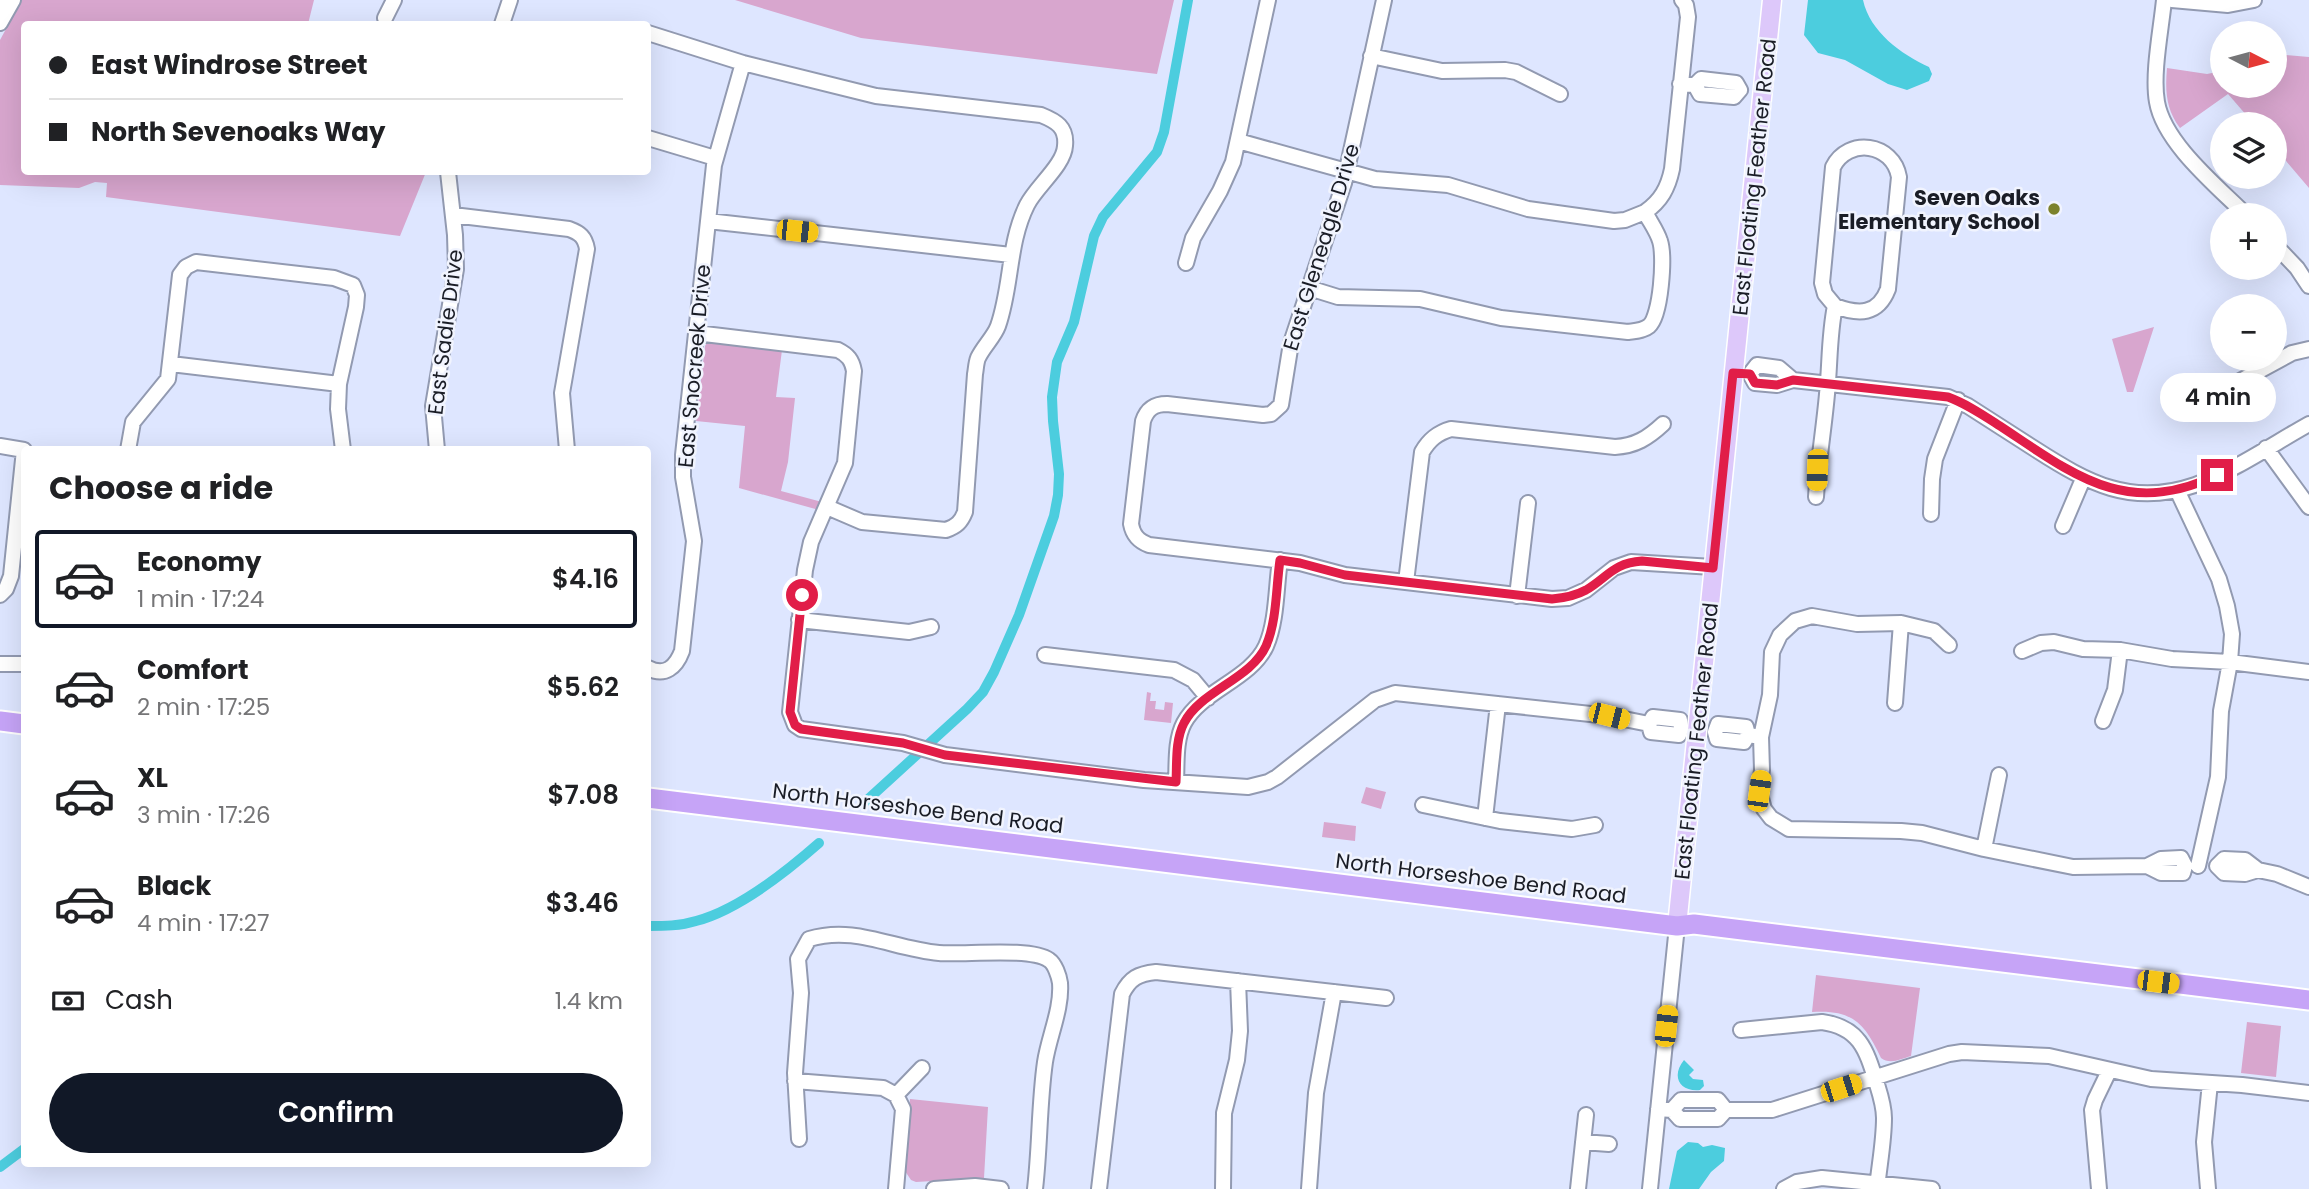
<!DOCTYPE html>
<meta charset="utf-8">
<style>
:root{--surface:#fff;--page:#f2f2f2;--text:#202124;--muted:#757577;--line:#e0e0e0;--accent:#111827}
body{margin:0;font-family:Poppins,sans-serif;background:var(--page);color:var(--text);height:100vh;display:flex;flex-direction:column;font-size:26px;white-space:nowrap}
*{box-sizing:border-box;margin:0}
p{font-size:23px;color:var(--muted)}
.icon{flex:none;width:38px;height:38px;fill:none;stroke:currentColor;stroke-width:2;stroke-linecap:round;stroke-linejoin:round}
.map{position:relative;flex:1;overflow:hidden}
.sheet{position:absolute;left:21px;top:446px;width:630px;height:721px;display:flex;flex-direction:column;background:var(--surface);border-radius:7px;box-shadow:0 7px 28px #0002}
.sheet>*{flex:none}
.hud{position:absolute;left:21px;top:21px;width:630px;height:154px;border-radius:7px;box-shadow:0 7px 28px #0002;display:grid;align-content:center;height:154px;padding:0 28px;background:var(--surface)}
.needle{width:46px;rotate:96deg}
.tools{position:absolute;left:2210px;top:21px;display:grid;gap:14px}
.tools a{display:grid;place-items:center;width:77px;height:77px;border-radius:50%;background:var(--surface);box-shadow:0 7px 28px #0002;font-size:35px}
.end{position:absolute;width:32px;height:32px;margin:-16px;border:9px solid #e11d48;background:#fff;box-shadow:0 0 0 4px #fff}
.from{border-radius:50%}
.bubble{position:absolute;height:49px;border-radius:24px;background:var(--surface);box-shadow:0 7px 28px #0002;font-size:23px;font-weight:600;line-height:49px;text-align:center}
.car{position:absolute;width:21px;height:42px;margin:-21px -10px;border-radius:9px;box-shadow:0 0 5px 2px #0007;background:linear-gradient(#f5c518 24%,#345 0 40%,#f5c518 0 76%,#345 0 86%,#f5c518 0)}
.hud b{display:flex;align-items:center;gap:24px;height:66px;font-size:26px}
.hud b+b{border-top:2px solid var(--line)}
.hud i{width:18px;height:18px;background:var(--text)}
ul{padding:0;list-style:none}
li{display:flex;align-items:center;gap:21px;height:98px;margin:0 14px 10px;padding:0 14px;border:4px solid transparent;border-radius:7px}
li div{flex:1}
li b{display:block;font-size:26px}
li em{font-style:normal;font-weight:600}
li.active{border-color:var(--accent)}
li>.icon{width:63px;height:63px;stroke-width:1.5}
h2{padding:0 28px;font-size:32px;line-height:84px}
.pay{display:flex;align-items:center;gap:18px;height:77px;padding:0 28px;font-size:26px}
.pay p{margin-inline-start:auto}
.primary-button{display:flex;gap:14px;margin-top:auto;padding:14px 28px}
.primary-button a{flex:1;height:80px;border-radius:42px;background:var(--accent);color:#fff;font-size:28px;font-weight:600;line-height:80px;text-align:center}
.map>svg:first-child{display:block}
.green{fill:#d8a6ce}
.water{fill:#4ccdde}
.lines{fill:none;stroke-linecap:round;stroke-linejoin:round}
.canal{stroke:#4ccdde;stroke-width:10}
.minor-casing{stroke:#929ab1;stroke-width:18}
.major-casing{stroke:#fff;stroke-width:21}
.highway-casing{stroke:#fff;stroke-width:23}
.minor{stroke:#fff;stroke-width:14}
.major{stroke:#ddc8fa;stroke-width:18}
.highway{stroke:#c6a4f7;stroke-width:19}
.route{stroke:#e11d48;stroke-width:9}
.poi-dot{fill:#7c822c;stroke:#f1f4fe;stroke-width:2.5}
.labels{text-anchor:middle;dominant-baseline:central;stroke-width:5;stroke-linejoin:round;paint-order:stroke}
.street-label{font-size:21px;fill:#1a1d26;stroke:#f1f4fe}
.poi-label{font-size:21px;font-weight:bold;fill:#1a1d26;stroke:#f1f4fe;text-anchor:end}
</style>
<div class="map">
<svg width="2309" height="1189" viewBox="0 0 2309 1189">
<rect width="100%" height="100%" fill="#dee6ff"/>
<!-- green -->
<path class="green" d="M22,0h292l-6,24h-284v148h402l-26,64 -294,-39 1,-14 -12,-1 -16,6 -79,-3v-145z
M735,0h439l-17,74 -296,-36z
M2275,54l34,3v131l-34,-40v-24h-21l-26,-30 -48,34c-14,-19 -15,-37 -13,-60l40,6 15,-3v15h53z
M2154,327l-21,65h-6l-15,-53z
M708,341l74,9 -6,47 19,1 -7,64 -7,29 41,11 -3,8 -80,-22 6,-62 -49,-5 9,-75z
M1147,692l4,1 -1,8h6l-1,8 9,1 1,-8 8,1 -2,20 -27,-3z
M1366,787l20,5 -5,17 -20,-6z
M1324,822l32,4 -1,15 -33,-4z
M1816,975l104,13 -9,68c-10,3 -21,9 -30,2 -16,-34 -28,-49 -69,-46z
M2247,1022l34,4 -5,51 -35,-4z
M910,1099l78,8 -4,71 -68,4 -5,-2 -6,-9z"/>
<!-- water -->
<path class="water" d="M1808,0h55c7,32 38,54 66,67l3,7 -3,7 -22,9 -19,-6 -43,-24 -27,-7 -14,-18z
M1684,1060l10,10 -5,5 4,4 10,1 1,6 -4,4c-21,2 -29,-14 -16,-30z
M1688,1142l10,1 5,4 9,-2 13,3 -1,13 -13,11 -12,17h-30l8,-38z"/>
<g class="lines">
<!-- canal -->
<path class="canal" d="M865,802l102,-93 16,-17 11,-20 25,-57 35,-99 4,-21 1,-21 -6,-53 -1,-24 5,-35 17,-40 20,-86 9,-19 54,-65 7,-20 24,-132
M648,926c16,0 32,0 48,-5 42,-11 90,-49 123,-78
M0,1167l24,-18"/>
<defs>
<path id="minor" d="M1384,0l-40,183 -53,160 -10,62 -10,9 -8,1 -96,-11c-13,0 -20,5 -24,17l-12,103c2,11 7,17 18,21l151,18 45,12 207,24 16,-1 18,-8 28,-22 17,-6 82,5
M2164,0c-3,30 -12,74 -7,102 7,41 60,84 89,113
M2172,0l56,5 26,-5
M0,2l1,-2
M385,18l9,-18
M0,23l13,-23
M502,24l8,-24
M648,33l95,30 133,33 165,19c15,6 26,12 24,31 -1,19 -29,41 -38,59 -19,38 -15,81 -29,121 -4,11 -15,21 -20,32 -2,5 -2,11 -3,16l-10,138c-4,10 -8,14 -19,18l-84,-8 -35,-15
M1371,56l71,15 63,-1 11,2 44,22
M1680,84l15,1 6,-6 35,4 4,7 -6,7 -34,-3 -5,-9
M648,138l67,20
M1238,141l137,38 73,6 80,24 86,12 11,-1 20,-8
M453,215l116,14c11,4 16,8 18,20l-25,144 5,57
M708,221l303,34
M2275,245l22,23 12,18
M1186,263l7,-25 27,-47 13,-29 35,-162
M1309,288l29,9 82,2 81,19 127,14c7,-1 15,-1 21,-6 12,-10 16,-70 11,-85 -3,-10 -10,-19 -15,-29 16,-11 23,-24 27,-43l16,-152 -2,-12 -4,-5
M696,333l142,17c10,5 14,10 16,21l-9,92 -34,79 -6,28 -15,142 5,13 6,4 102,14 42,12 199,25 104,7 20,-5 9,-5 98,-77 20,-7 214,23 40,8
M171,364l168,20
M1757,365l22,3 14,12 -16,5 -22,-2 -5,-9z
M1793,380l155,17 20,9c22,14 45,29 67,43 53,34 96,58 160,36 39,-14 78,-41 114,-61
M2220,392l72,-39 17,-4
M0,446l24,4 -13,126 -5,13 -6,6
M2266,448l43,59
M128,450l5,-28 35,-43 12,-104 6,-8 10,-5 138,16 19,7 4,10 -1,12 -17,77 -1,25 5,41
M437,450l-4,-44 23,-137 -1,-34 -7,-63
M2177,490l42,89 8,27 5,28 -2,28 -9,49 -3,66 -20,89
M1816,497c2,-34 8,-69 11,-103 3,-30 2,-59 8,-88l-10,-12 -3,-11 11,-116c15,-30 60,-24 66,10l-11,112c-10,26 -29,26 -53,17
M1931,514l1,-35 3,-20 23,-59
M2063,526l20,-47
M1406,582l16,-130c7,-12 15,-19 29,-23l164,18c20,-1 33,-9 48,-23
M1517,596l11,-93
M799,620l110,12 22,-5
M2022,651l19,-8 13,-1 29,7 37,1 52,9 58,3 79,10
M1045,655l129,15 19,10 15,18
M0,664h24
M648,668c17,9 28,-1 34,-17l12,-110 -11,-64v-22l31,-290 29,-102
M1895,703l6,-80
M1653,717l27,3 1,8 -2,7 -28,-3 -2,-8z
M2103,721l12,-31 5,-40
M1748,735l-2,-8 -28,-3 -3,8 2,7 27,3 4,-7 13,2 1,33 -3,21 5,18 7,9 18,11 112,2 21,2 62,16 89,18 74,-1
M1761,737l9,-42 2,-43 8,-17 15,-14 17,-5 45,8 44,-1 33,8 15,14
M1176,782c1,-18 -1,-42 8,-59 17,-32 67,-44 82,-77 11,-25 10,-59 14,-86
M1423,805l77,16 72,8 23,-4
M1485,818l13,-114
M1984,849l15,-74
M2181,858l4,8 -2,7h-22l-14,-7 14,-7z
M2258,870l-13,4 -21,-1 -7,-7 7,-7 21,1 13,10 19,4 32,13
M1741,1030l81,-8c37,5 44,27 54,59 4,13 8,24 8,37 0,24 -5,48 -7,71
M795,1081l88,7 13,7
M1658,1109l14,1 8,9h38l8,-9 -8,-10h-37l-9,10
M1726,1110h46l177,-56 13,-2 87,4 102,23 91,6 67,8
M799,1139l-4,-66 6,-80 -3,-34 11,-20c46,-14 84,10 130,14 25,2 92,-6 110,7 6,4 10,16 11,23 2,26 -11,53 -15,79 -6,42 -5,85 -10,127
M1583,1142l26,2
M896,1189l7,-80 -7,-14 26,-27
M934,1189l41,-3 26,3
M1099,1189l23,-195c8,-16 16,-20 34,-22l230,26
M1223,1189l1,-76 13,-53 3,-29 -2,-50
M1309,1189l7,-96 18,-101
M1578,1189l8,-74
M1650,1189l27,-263
M1784,1189l13,-7 25,-4 110,11
M2099,1189l-7,-79 3,-10 14,-29
M2208,1189l-4,-47 6,-59"/>
<path id="major" d="M1677,926l95,-926"/>
<path id="highway" d="M0,721l24,3
M648,798l1029,128 17,-2 615,76"/>
</defs>
<!-- minor casing -->
<use href="#minor" class="minor-casing"/>
<!-- major casing -->
<use href="#major" class="major-casing"/>
<!-- highway casing -->
<use href="#highway" class="highway-casing"/>
<!-- minor -->
<use href="#minor" class="minor"/>
<!-- major -->
<use href="#major" class="major"/>
<!-- highway -->
<use href="#highway" class="highway"/>
</g>
<g class="lines">
<!-- route -->
<path class="route" d="M802,595l-12,117 5,13 6,4 102,14 42,12 231,27c1,-18 -1,-42 8,-59 16,-32 67,-44 82,-77 11,-25 10,-59 14,-86l20,3 45,12 207,24c12,-1 23,-3 34,-9 22,-13 27,-27 56,-29l71,7 20,-195 17,1 5,9 22,2 16,-5 155,17c19,7 35,18 52,29 73,48 126,93 217,49"/>
</g>
<!-- markers -->
<circle class="poi-dot" cx="2054" cy="209" r="7"/>
<g class="labels">
<!-- street labels -->
<g class="street-label">
<text transform="translate(1754 177) rotate(-84)">East Floating Feather Road</text>
<text transform="translate(1321 247) rotate(-73)">East Gleneagle Drive</text>
<text transform="translate(445 332) rotate(-83)">East Sadie Drive</text>
<text transform="translate(694 366) rotate(-85)">East Snocreek Drive</text>
<text transform="translate(1696 741) rotate(-84)">East Floating Feather Road</text>
<text transform="translate(918 808) rotate(7)">North Horseshoe Bend Road</text>
<text transform="translate(1481 878) rotate(7)">North Horseshoe Bend Road</text>
</g>
<!-- poi labels -->
<g class="poi-label">
<text x="2040" y="197">Seven Oaks<tspan x="2040" dy="24">Elementary School</tspan></text>
</g>
</g>
</svg>
<div class="tools">
<a><svg class="needle" viewBox="-14 -14 28 28"><path d="M0-13l5 13h-10z" fill="#e53935"/><path d="M0 13l5-13h-10z" fill="#757577"/></svg></a>
<a><svg class="icon" aria-label="layers" viewBox="0 0 24 24"><path d="M12 4l9 5-9 5-9-5zM3 14l9 5 9-5"/></svg></a>
<a>+</a>
<a>−</a>
</div>
<i class="end from" style="left:802px;top:595px"></i>
<i class="end" style="left:2217px;top:475px"></i>
<div class="bubble" style="left:2160px;top:373px;width:116px">4 min</div>
<i class="car" style="left:797px;top:231px;rotate:96deg"></i>
<i class="car" style="left:1817px;top:470px;rotate:182deg"></i>
<i class="car" style="left:1609px;top:716px;rotate:104deg"></i>
<i class="car" style="left:1759px;top:791px;rotate:8deg"></i>
<i class="car" style="left:2158px;top:982px;rotate:97deg"></i>
<i class="car" style="left:1666px;top:1026px;rotate:6deg"></i>
<i class="car" style="left:1841px;top:1088px;rotate:72deg"></i>
<div class="hud">
<b><i class="from"></i>East Windrose Street</b>
<b><i></i>North Sevenoaks Way</b>
</div>
<section class="sheet">
<h2>Choose a ride</h2>
<ul>
<li class="active"><svg class="icon" aria-label="car" viewBox="0 0 24 24"><path d="M5 17H2v-5l4-1 3-4h7l3 4 3 1v5h-3M9 17h6M6 11h13"/><circle cx="7" cy="17" r="2"/><circle cx="17" cy="17" r="2"/></svg><div><b>Economy</b><p>1 min · 17:24</p></div><em>$4.16</em></li>
<li><svg class="icon" aria-label="car" viewBox="0 0 24 24"><path d="M5 17H2v-5l4-1 3-4h7l3 4 3 1v5h-3M9 17h6M6 11h13"/><circle cx="7" cy="17" r="2"/><circle cx="17" cy="17" r="2"/></svg><div><b>Comfort</b><p>2 min · 17:25</p></div><em>$5.62</em></li>
<li><svg class="icon" aria-label="car" viewBox="0 0 24 24"><path d="M5 17H2v-5l4-1 3-4h7l3 4 3 1v5h-3M9 17h6M6 11h13"/><circle cx="7" cy="17" r="2"/><circle cx="17" cy="17" r="2"/></svg><div><b>XL</b><p>3 min · 17:26</p></div><em>$7.08</em></li>
<li><svg class="icon" aria-label="car" viewBox="0 0 24 24"><path d="M5 17H2v-5l4-1 3-4h7l3 4 3 1v5h-3M9 17h6M6 11h13"/><circle cx="7" cy="17" r="2"/><circle cx="17" cy="17" r="2"/></svg><div><b>Black</b><p>4 min · 17:27</p></div><em>$3.46</em></li>
</ul>
<div class="pay"><svg class="icon" aria-label="cash" viewBox="0 0 24 24"><path d="M3 7h18v10H3z"/><circle cx="12" cy="12" r="2"/></svg>Cash<p>1.4 km</p></div>
<div class="primary-button"><a>Confirm</a></div>
</section>
</div>
